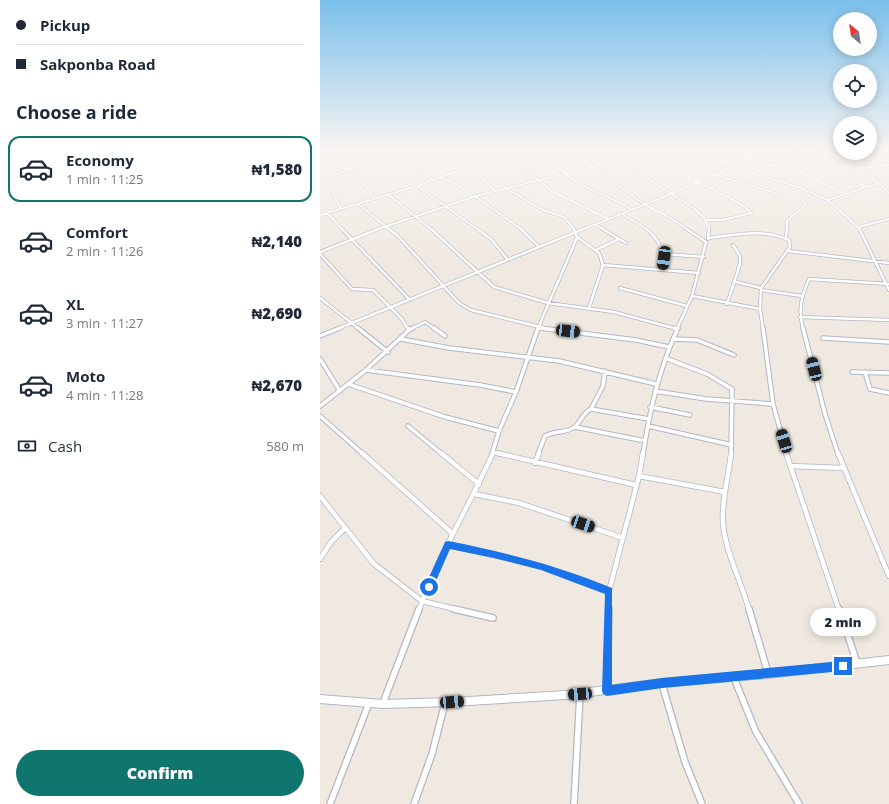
<!DOCTYPE html>
<meta charset="utf-8">
<style>
:root{--surface:#fff;--page:#f2f2f3;--text:#1f2937;--muted:#747a83;--line:#e0e1e3;--accent:#0f766e}
body{margin:0;font-family:"Open Sans",sans-serif;background:var(--page);color:var(--text);height:100vh;display:flex;flex-direction:column;font-size:15px;white-space:nowrap}
*{box-sizing:border-box;margin:0}
p{font-size:13px;color:var(--muted)}
.icon{flex:none;width:22px;height:22px;fill:none;stroke:currentColor;stroke-width:2;stroke-linecap:round;stroke-linejoin:round}
.map{position:relative;flex:1;overflow:hidden}
.side{display:flex;flex-direction:column;background:var(--surface);width:320px}
.side>*{flex:none}
.top-card{display:grid;align-content:center;height:88px;padding:0 16px;background:var(--surface)}
.needle{width:26px;rotate:331deg}
.fabs{position:absolute;left:513px;top:12px;display:grid;gap:8px}
.fabs a{display:grid;place-items:center;width:44px;height:44px;border-radius:50%;background:var(--surface);box-shadow:0 2px 10px #0003;font-size:20px}
.end{position:absolute;width:18px;height:18px;margin:-9px;border:5px solid #1a73e8;background:#fff;box-shadow:0 0 0 2px #fff}
.from{border-radius:50%}
.bubble{position:absolute;height:28px;border-radius:14px;background:var(--surface);box-shadow:0 2px 10px #0003;font-size:13px;font-weight:800;line-height:28px;text-align:center}
.car{position:absolute;width:12px;height:24px;margin:-12px -6px;border-radius:5px;box-shadow:0 0 3px 1px #0007;background:linear-gradient(#222 24%,#8ab4d8 0 40%,#222 0 76%,#8ab4d8 0 86%,#222 0)}
.top-card b{display:flex;align-items:center;gap:14px;height:38px;font-size:15px}
.top-card b+b{border-top:1px solid var(--line)}
.top-card i{width:10px;height:10px;background:var(--text)}
ul{padding:0;list-style:none}
li{display:flex;align-items:center;gap:12px;height:66px;margin:0 8px 6px;padding:0 8px;border:2px solid transparent;border-radius:12px}
li div{flex:1}
li b{display:block;font-size:15px}
li em{font-style:normal;font-weight:800}
li.active{border-color:var(--accent)}
li>.icon{width:36px;height:36px;stroke-width:1.5}
h2{padding:0 16px;font-size:18px;line-height:48px}
.pay{display:flex;align-items:center;gap:10px;height:44px;padding:0 16px;font-size:15px}
.pay p{margin-inline-start:auto}
.primary-button{display:flex;gap:8px;margin-top:auto;padding:8px 16px}
.primary-button a{flex:1;height:46px;border-radius:24px;background:var(--accent);color:#fff;font-size:16px;font-weight:800;line-height:46px;text-align:center}
main{display:flex;flex:1;min-height:0}
.map>svg:first-child{display:block}
.lines{fill:none;stroke-linecap:round;stroke-linejoin:round}
.minor-far4-casing{stroke:#b4b7c1;stroke-width:3}
.minor-far3-casing{stroke:#b4b7c1;stroke-width:4}
.minor-far2-casing{stroke:#b4b7c1;stroke-width:5.5}
.minor-far1-casing{stroke:#b4b7c1;stroke-width:6}
.minor-casing{stroke:#b4b7c1;stroke-width:8}
.secondary-casing{stroke:#b4b7c1;stroke-width:2}
.minor-far4{stroke:#fff;stroke-width:2}
.minor-far3{stroke:#fff;stroke-width:2.5}
.minor-far2{stroke:#fff;stroke-width:3.5}
.minor-far1{stroke:#fff;stroke-width:4.5}
.minor{stroke:#fff;stroke-width:5.5}
.secondary{fill:#fff;fill-rule:evenodd}
.route{fill:#1a73e8}
</style>
<main>
<section class="side">
<div class="top-card">
<b><i class="from"></i>Pickup</b>
<b><i></i>Sakponba Road</b>
</div>
<h2>Choose a ride</h2>
<ul>
<li class="active"><svg class="icon" aria-label="car" viewBox="0 0 24 24"><path d="M5 17H2v-5l4-1 3-4h7l3 4 3 1v5h-3M9 17h6M6 11h13"/><circle cx="7" cy="17" r="2"/><circle cx="17" cy="17" r="2"/></svg><div><b>Economy</b><p>1 min · 11:25</p></div><em>₦1,580</em></li>
<li><svg class="icon" aria-label="car" viewBox="0 0 24 24"><path d="M5 17H2v-5l4-1 3-4h7l3 4 3 1v5h-3M9 17h6M6 11h13"/><circle cx="7" cy="17" r="2"/><circle cx="17" cy="17" r="2"/></svg><div><b>Comfort</b><p>2 min · 11:26</p></div><em>₦2,140</em></li>
<li><svg class="icon" aria-label="car" viewBox="0 0 24 24"><path d="M5 17H2v-5l4-1 3-4h7l3 4 3 1v5h-3M9 17h6M6 11h13"/><circle cx="7" cy="17" r="2"/><circle cx="17" cy="17" r="2"/></svg><div><b>XL</b><p>3 min · 11:27</p></div><em>₦2,690</em></li>
<li><svg class="icon" aria-label="car" viewBox="0 0 24 24"><path d="M5 17H2v-5l4-1 3-4h7l3 4 3 1v5h-3M9 17h6M6 11h13"/><circle cx="7" cy="17" r="2"/><circle cx="17" cy="17" r="2"/></svg><div><b>Moto</b><p>4 min · 11:28</p></div><em>₦2,670</em></li>
</ul>
<div class="pay"><svg class="icon" aria-label="cash" viewBox="0 0 24 24"><path d="M3 7h18v10H3z"/><circle cx="12" cy="12" r="2"/></svg>Cash<p>580 m</p></div>
<div class="primary-button"><a>Confirm</a></div>
</section>
<div class="map">
<svg width="569" height="804" viewBox="0 0 569 804">
<rect width="100%" height="100%" fill="#efe9e1"/>
<g class="lines">
<defs>
<path id="minor-far4" d="M73,149l6,2
M181,149l6,4
M216,149c15,10 25,24 41,33 17,11 38,16 55,28
M250,149l75,56 22,11 20,13
M281,149l93,59 10,10 5,11
M314,149l105,54 13,10 -29,7h-17
M343,149l52,26 64,19
M378,149l44,21 56,17 30,13 32,29
M412,149l17,9 27,9
M428,149l9,6 33,12 55,27 -17,6
M464,149l36,14 46,24
M499,149l43,19
M563,149l6,3
M75,153l37,26
M186,153l44,37 58,29
M540,153l23,13
M0,160c35,10 35,8 54,39
M569,165l-27,3 27,25
M143,169l20,10 11,11
M119,177l18,7 14,13
M0,180l85,-31
M0,184l12,7 9,18
M97,186l60,43
M184,187l39,23 21,7 10,12
M525,194l33,-11
M69,195l42,34
M155,196l46,33
M38,204l31,25
M7,213l15,16
M302,214l25,15
M0,215l97,-29 101,-37
M276,225l7,4
M539,227l30,-8
M58,229l102,-34 115,-29 54,-17
M264,229l87,-35 99,-45
M467,229v-8l19,-17"/>
<path id="minor-far3" d="M21,228l69,72
M68,228l10,8 61,67 12,7 77,19
M110,228l64,59 54,16 66,9 63,17
M156,228l15,11 17,21
M200,228l19,19
M281,228l25,15
M325,228c15,11 19,23 17,41
M539,228l30,62
M257,237l22,16 4,12 96,8
M388,238c27,-3 56,-10 81,2l1,7 -29,41 -1,21
M466,238l1,-10
M388,239l1,-11
M276,250l23,-11
M468,251l101,12
M0,252l61,-24
M0,254l32,35 21,1 28,28 7,11
M344,254l40,3
M416,282l25,6
M300,288l67,18
M441,290l41,6
M372,296l68,13 3,20
M0,298l39,31
M407,304l13,-40v-8l-7,-11
M269,308l14,-43
M480,317l89,3
M17,329l249,-101
M91,329l14,-7 10,7
M218,329c12,-31 27,-61 39,-92l-4,-9
M357,329l15,-33 14,-54 -21,-14
M483,329c-5,-20 -2,-31 6,-50l80,5"/>
<path id="minor-far2" d="M38,328l30,24
M114,328l11,8
M220,328l96,12 33,7
M354,328l3,1
M443,328l10,76 14,50
M483,328l22,86 13,40
M89,330l4,-2
M0,336l20,-8
M503,338l66,4
M81,339l48,9 110,13 97,23
M353,339l24,1 37,15
M345,358l42,16 25,15 -1,65
M0,359l20,32
M46,370l114,15 36,7
M532,372l37,1
M545,372l5,17 19,4
M28,384l97,33 54,14
M335,391l51,8 67,5
M0,406l46,-36 43,-40 -1,-2
M330,407l40,8
M271,409l12,-23 2,-15
M0,416l43,38
M88,426l34,28
M328,426l84,19
M255,427l70,14
M173,452l8,2
M172,454l7,-23 17,-39 22,-64
M218,454l7,-18c9,-5 20,-3 28,-8 8,-5 9,-15 18,-19l58,10
M323,454c7,-45 16,-85 35,-126"/>
<path id="minor-far1" d="M42,453l90,80
M121,453l38,31
M177,453l139,32
M411,453c-2,22 -10,49 -8,71 3,29 18,57 26,86
M466,453l53,157
M518,453l51,123
M215,463l4,-10
M470,466l53,2
M319,476l86,16
M154,494l45,9 104,35
M0,496l54,68 48,37 37,9
M128,545l93,21 68,25
M0,559l11,-17 14,-14
M99,610c20,-55 50,-104 74,-157
M289,610v-19l30,-115 4,-23"/>
<path id="minor" d="M134,609l39,9
M429,609l19,64
M519,609l18,54
M414,678l22,54 43,72
M342,684l23,78 17,42
M287,690l2,-81
M63,703l36,-94
M10,804l39,-101
M94,804l18,-50 13,-51
M254,804l6,-110"/>
<path id="secondary" d="M569,656v8l-121,14 -106,9 -96,12 -114,7 -69,2 -63,-5v-8l63,5 69,-2 114,-7 96,-12 106,-9z"/>
</defs>
<!-- minor-far4 casing -->
<use href="#minor-far4" class="minor-far4-casing"/>
<!-- minor-far3 casing -->
<use href="#minor-far3" class="minor-far3-casing"/>
<!-- minor-far2 casing -->
<use href="#minor-far2" class="minor-far2-casing"/>
<!-- minor-far1 casing -->
<use href="#minor-far1" class="minor-far1-casing"/>
<!-- minor casing -->
<use href="#minor" class="minor-casing"/>
<!-- secondary casing -->
<use href="#secondary" class="secondary-casing"/>
<!-- minor-far4 -->
<use href="#minor-far4" class="minor-far4"/>
<!-- minor-far3 -->
<use href="#minor-far3" class="minor-far3"/>
<!-- minor-far2 -->
<use href="#minor-far2" class="minor-far2"/>
<!-- minor-far1 -->
<use href="#minor-far1" class="minor-far1"/>
<!-- minor -->
<use href="#minor" class="minor"/>
<!-- secondary -->
<use href="#secondary" class="secondary"/>
</g>
<!-- sky -->
<linearGradient id="sky" x2="0" y2="1"><stop stop-color="#7abfeb"/><stop offset="0.57" stop-color="#f8f5f2"/><stop offset="1" stop-color="#f8f5f2" stop-opacity="0"/></linearGradient>
<rect width="569" height="261" fill="url(#sky)"/>
<!-- route -->
<path class="route" d="M128,541c57,11 111,25 164,47v97l50,-7 181,-17 4,5 -4,5 -181,17 -55,8 -4,-2 -1,-3 3,-97 -64,-24 -47,-12 -44,-9 -18,41h-6v-6l19,-42z"/>
</svg>
<div class="fabs">
<a><svg class="needle" viewBox="-14 -14 28 28"><path d="M0-13l5 13h-10z" fill="#e53935"/><path d="M0 13l5-13h-10z" fill="#747a83"/></svg></a>
<a><svg class="icon" aria-label="locate" viewBox="0 0 24 24"><circle cx="12" cy="12" r="6"/><path d="M12 2v4M12 18v4M2 12h4M18 12h4"/></svg></a>
<a><svg class="icon" aria-label="layers" viewBox="0 0 24 24"><path d="M12 4l9 5-9 5-9-5zM3 14l9 5 9-5"/></svg></a>
</div>
<i class="end from" style="left:109px;top:587px"></i>
<i class="end" style="left:523px;top:666px"></i>
<div class="bubble" style="left:490px;top:608px;width:66px">2 min</div>
<i class="car" style="left:344px;top:258px;rotate:188deg"></i>
<i class="car" style="left:248px;top:331px;rotate:96deg"></i>
<i class="car" style="left:494px;top:369px;rotate:346deg"></i>
<i class="car" style="left:464px;top:441px;rotate:343deg"></i>
<i class="car" style="left:263px;top:524px;rotate:109deg"></i>
<i class="car" style="left:260px;top:694px;rotate:266deg"></i>
<i class="car" style="left:132px;top:702px;rotate:86deg"></i>
</div>
</main>
